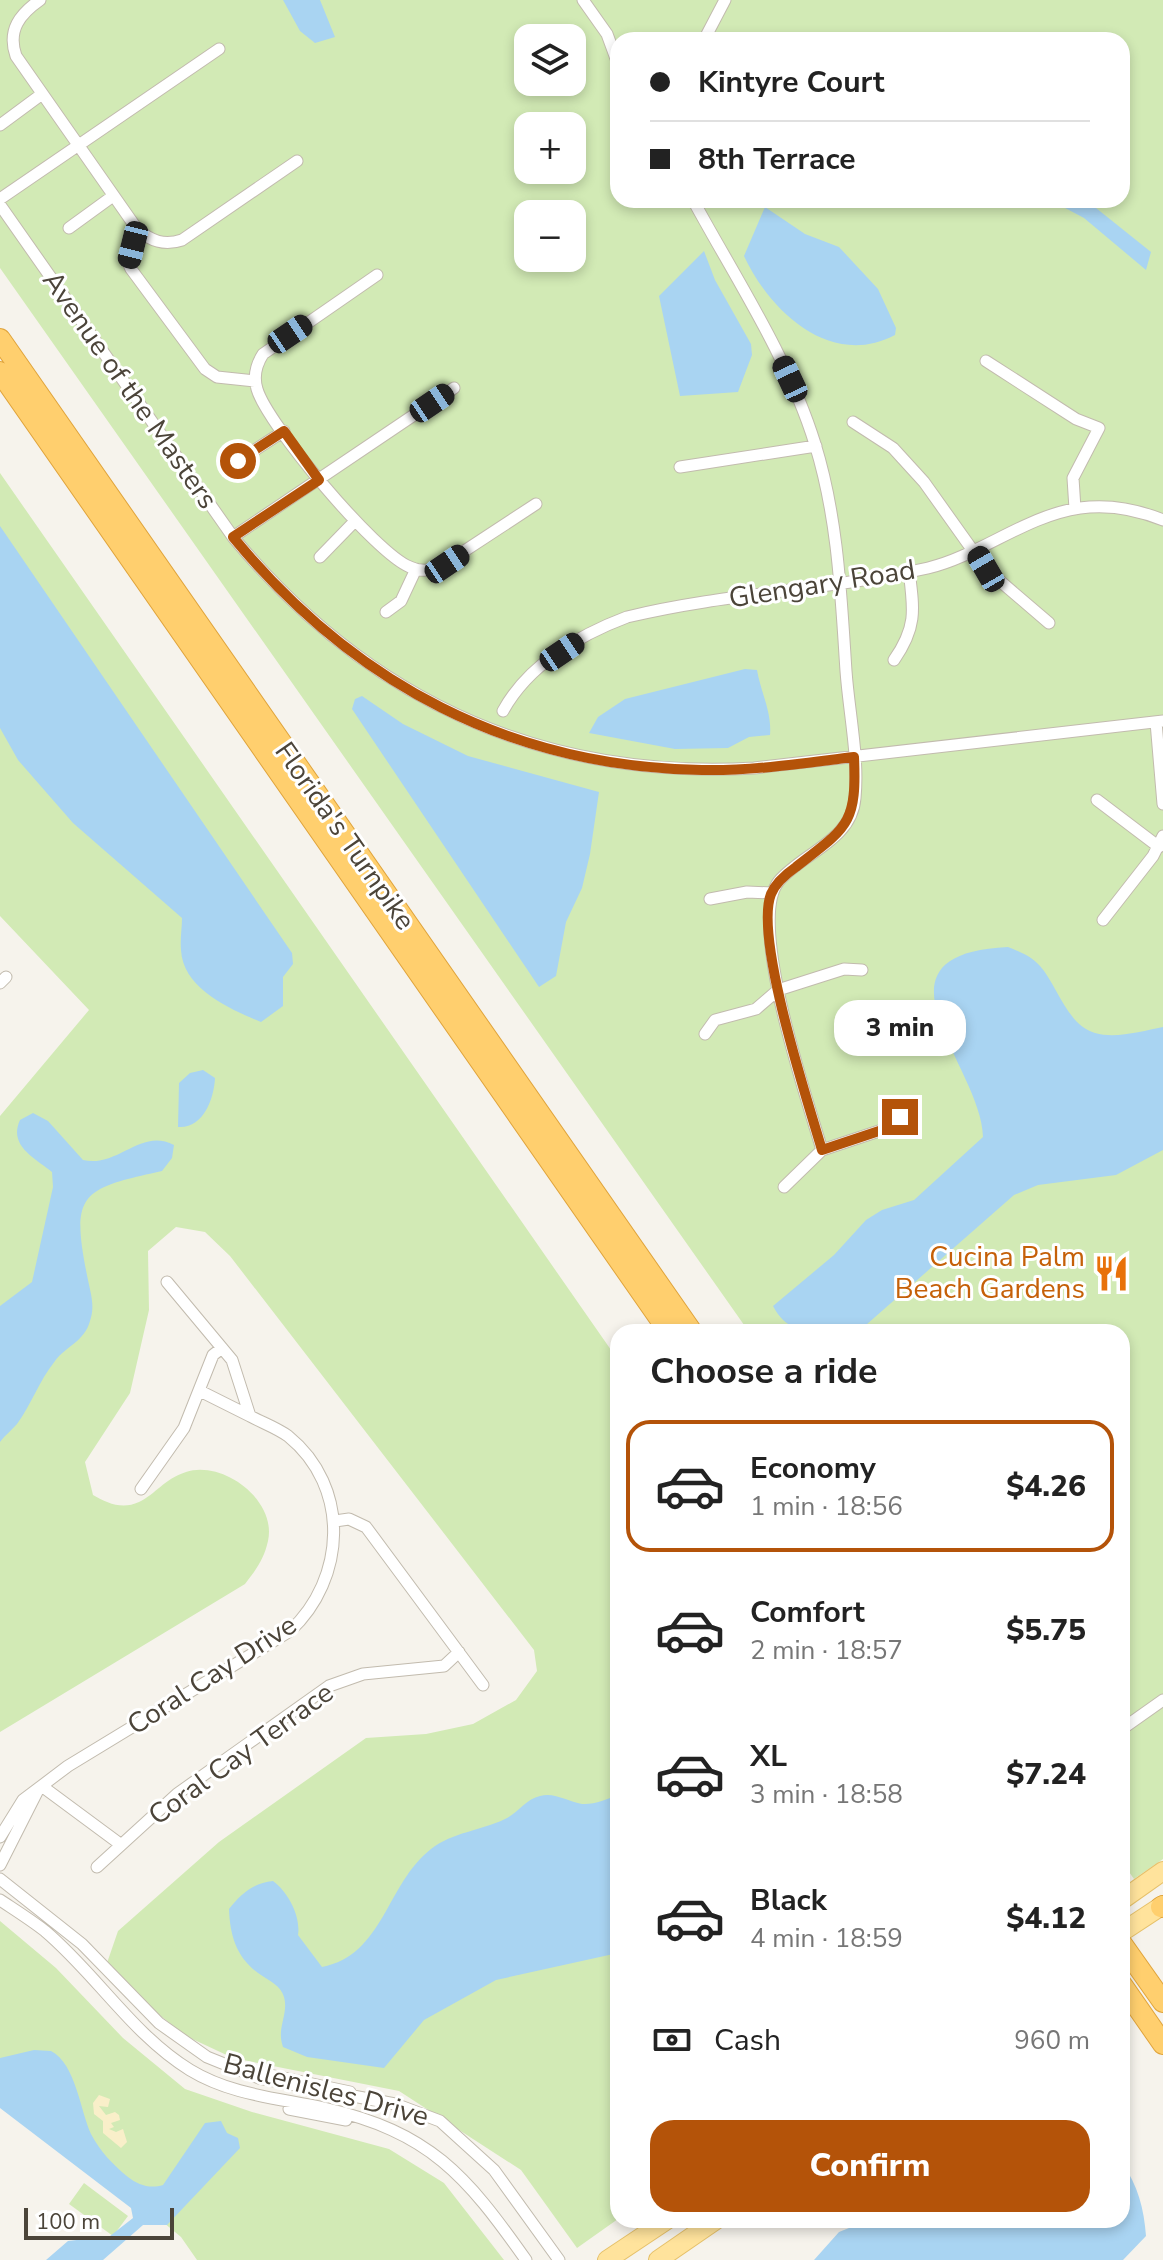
<!DOCTYPE html>
<meta charset="utf-8">
<style>
:root{--surface:#fff;--page:#f6f6f6;--text:#222;--muted:#767676;--line:#e0e0e0;--accent:#b45309}
body{margin:0;font-family:"Nunito Sans",sans-serif;background:var(--page);color:var(--text);height:100vh;display:flex;flex-direction:column;font-size:30px;white-space:nowrap}
*{box-sizing:border-box;margin:0}
p{font-size:26px;color:var(--muted)}
.icon{flex:none;width:44px;height:44px;fill:none;stroke:currentColor;stroke-width:2;stroke-linecap:round;stroke-linejoin:round}
.map{position:relative;flex:1;overflow:hidden}
.drawer{position:absolute;left:610px;top:1324px;width:520px;height:904px;display:flex;flex-direction:column;background:var(--surface);border-radius:24px;box-shadow:0 4px 12px #0003}
.drawer>*{flex:none}
.guide{position:absolute;left:610px;top:32px;width:520px;height:176px;border-radius:24px;box-shadow:0 4px 12px #0003;display:grid;align-content:center;height:176px;padding:0 40px;background:var(--surface)}
.tools{position:absolute;left:514px;top:24px;display:grid;gap:16px}
.tools a{display:grid;place-items:center;width:72px;height:72px;border-radius:16px;background:var(--surface);box-shadow:0 4px 12px #0003;font-size:40px}
.scale{position:absolute;left:24px;bottom:20px;width:150px;box-sizing:border-box;padding-left:8px;border:4px solid #4b4439;border-top:0;font-size:22px;line-height:28px;white-space:nowrap;color:#4b4439;-webkit-text-stroke:6px #fff;paint-order:stroke}
.end{position:absolute;width:36px;height:36px;margin:-18px;border:10px solid #b45309;background:#fff;box-shadow:0 0 0 4px #fff}
.from{border-radius:50%}
.bubble{position:absolute;height:56px;border-radius:24px;background:var(--surface);box-shadow:0 4px 12px #0003;font-size:26px;font-weight:800;line-height:56px;text-align:center}
.car{position:absolute;width:24px;height:48px;margin:-24px -12px;border-radius:10px;box-shadow:0 0 6px 2px #0007;background:linear-gradient(#222 24%,#8ab4d8 0 40%,#222 0 76%,#8ab4d8 0 86%,#222 0)}
.guide b{display:flex;align-items:center;gap:28px;height:76px;font-size:30px}
.guide b+b{border-top:2px solid var(--line)}
.guide i{width:20px;height:20px;background:var(--text)}
ul{padding:0;list-style:none}
li{display:flex;align-items:center;gap:24px;height:132px;margin:0 16px 12px;padding:0 24px;border:4px solid transparent;border-radius:24px}
li div{flex:1}
li b{display:block;font-size:30px}
li em{font-style:normal;font-weight:800}
li.active{border-color:var(--accent)}
li>.icon{width:72px;height:72px;stroke-width:1.5}
h2{padding:0 40px;font-size:36px;line-height:96px}
.pay{display:flex;align-items:center;gap:20px;height:88px;padding:0 40px;font-size:30px}
.pay p{margin-inline-start:auto}
.button{display:flex;gap:16px;margin-top:auto;padding:16px 40px}
.button a{flex:1;height:92px;border-radius:24px;background:var(--accent);color:#fff;font-size:32px;font-weight:800;line-height:92px;text-align:center}
.map>svg:first-child{display:block}
.green{fill:#d2eab5;fill-rule:evenodd}
.sand{fill:#f9efc9}
.water{fill:#a9d4f2}
.lines{fill:none;stroke-linecap:round;stroke-linejoin:round}
.street-casing{stroke:#c2bbae;stroke-width:13}
.primary-casing{stroke:#e6c16a;stroke-width:20}
.highway-casing{stroke:#e0a43c;stroke-width:22}
.street{stroke:#fff;stroke-width:11}
.primary{stroke:#ffe39c;stroke-width:18}
.highway{stroke:#ffcf6e;stroke-width:20}
.route{stroke:#b45309;stroke-width:10}
.labels{text-anchor:middle;dominant-baseline:central;stroke-width:6;stroke-linejoin:round;paint-order:stroke}
.street-label{font-size:28px;fill:#4b4439;stroke:#fff}
.food-label{font-size:28px;fill:#c56008;stroke:#fff;text-anchor:end}
</style>
<div class="map">
<svg width="1163" height="2260" viewBox="0 0 1163 2260">
<rect width="100%" height="100%" fill="#f6f3ec"/>
<!-- green -->
<path class="green" d="M0,0h1163v1859l-29,20 -12,-17v-530h-373l-749,-1064zM528,38h44v44h-44zM618,40h504v160h-504zM528,126h44v44h-44zM528,214h44v44h-44z
M0,473l618,887v859l-41,29 -56,-78 -122,-79 -166,-33 -45,-21 -30,-23 -51,-51 11,-32 101,-89 147,-104 60,-4 47,-10 43,-24 21,-29 -3,-21 -304,-394 -25,-24 -29,-5 -28,24 1,59 -19,83 -45,69 8,33c14,8 29,15 46,7 17,-8 25,-23 47,-30 37,-12 91,28 82,69 -4,18 -12,29 -23,43l-245,148v-616l89,-106 -89,-94z
M0,1921l56,47 67,70 62,51 67,23 137,37 55,34 60,77h-307l-16,-23 -181,-150z
M84,2183l44,33 -15,20 -44,-32z"/>
<!-- sand -->
<path class="sand" d="M99,2095l11,4 -2,8 -9,-1 7,9 9,-3 4,3 1,5 -9,3 3,4 -5,2 7,3 7,-3 4,13 -6,6 -18,-15v-12l-9,-7 -1,-11z"/>
<!-- water -->
<path class="water" d="M283,0h37l15,37 -20,6 -15,-12z
M1050,200h34l7,4 60,48 -5,18 -62,-52z
M765,207l40,27 34,13 39,42 18,39 -1,7c-64,34 -125,-23 -151,-79z
M704,251l11,29 36,64 1,11 -14,37 -58,4 -21,-100z
M0,526l292,427 1,11 -10,13v29l-22,16c-31,-13 -78,-33 -80,-72 -1,-11 1,-22 1,-32l-109,-95 -55,-63 -18,-32z
M745,669l12,1c4,23 15,42 13,65l-21,2 -21,11 -53,1 -86,-16 9,-16 27,-18z
M362,696l41,28 65,32 131,36 -9,62 -8,34 -16,34 -10,54 -17,11 -187,-278 3,-10z
M1008,947c12,5 23,9 32,19 17,19 27,59 55,67 21,6 47,-2 68,-6v123l-47,25 -78,10 -24,10 -156,137c-33,0 -68,8 -85,-26l61,-51 32,-35 16,-10 32,-10 69,-63c-1,-70 -125,-183 25,-190z
M203,1070l12,8c-1,21 -12,51 -37,49l1,-44 11,-10z
M33,1113l15,8 35,39c35,8 58,-33 91,-15l-2,13 -10,13c-82,18 -92,22 -74,109 3,15 7,26 2,41 -6,21 -24,25 -35,40 -16,20 -24,44 -38,63 -5,6 -12,11 -17,18v-136l32,-24 21,-95 -1,-15c-17,-14 -44,-26 -32,-52z
M618,1795v158l-122,27 -72,40 -40,48 -77,-11 -24,-10c-7,-19 6,-33 1,-50 -3,-11 -14,-16 -23,-22 -24,-16 -31,-38 -32,-66 12,-15 24,-26 44,-28 15,11 28,35 25,54l24,32c62,-12 64,-83 109,-118 22,-17 49,-18 74,-30 13,-6 21,-20 35,-23 15,-4 28,6 42,8 12,1 25,-5 36,-9z
M34,2050l17,1c25,13 29,59 40,83 9,17 22,31 37,43 10,8 22,12 35,8l42,-62 16,-2 6,12 11,5 2,10 -73,77h-24l-40,35h-57l22,-19 42,-5 23,-18 -2,-10 -131,-100v-50z
M1122,2163c16,22 22,46 24,73l-23,24h-309l25,-28 30,-12h253z"/>
<g class="lines">
<defs>
<path id="street" d="M40,0c-20,14 -33,30 -24,56l121,173c14,12 27,17 45,11l115,-79
M583,0l24,34 11,30
M704,40l21,-40
M0,125l42,-31
M0,199l219,-150
M693,200c43,79 95,157 122,244 23,74 26,151 31,227 3,42 13,86 9,127 -3,42 -52,55 -76,83 -33,40 28,217 43,269
M0,205l233,332c135,163 309,243 521,231l409,-47
M69,228l44,-32
M137,229l-9,33 3,7 74,100 12,8 38,4
M377,275l-114,79c-7,11 -10,22 -6,35 10,35 119,165 153,178 10,5 20,4 30,0l96,-63
M986,361l90,58 23,9 -26,50 2,31
M853,422l40,26 31,34 62,87 63,54
M238,461l46,-30
M680,467l136,-21
M233,537l221,-149
M320,557l35,-36
M386,612l15,-11 15,-32
M894,660c23,-33 20,-50 15,-89
M503,711c25,-46 76,-76 124,-94 99,-24 202,-27 301,-49 53,-13 97,-52 152,-60 29,-4 56,1 83,12
M1156,722l7,82
M1097,800l62,47
M710,899l37,-7 25,1
M1103,920l50,-64 10,-20
M0,983l6,-6
M705,1034l10,-14 41,-11 22,-19 66,-21 18,1
M784,1187l38,-37 63,-21 15,-12
M200,1391l50,25
M141,1489l43,-61 29,-73 9,-7
M335,1521l14,-2 17,8 117,158
M1122,1729l41,-29
M43,1787l77,57
M0,1837l23,-37 45,-34 222,-135c56,-52 61,-144 -2,-195 -11,-8 -25,-13 -38,-20l-18,-56 -65,-78
M0,1865l38,-75
M97,1867l80,-73 152,-108 34,-12 81,-8 15,-14
M0,1879l82,65 77,79 48,34 52,21 136,26 45,17 54,49 65,90
M0,1900c15,10 31,20 45,31 51,43 88,104 145,139 41,25 88,28 134,38 106,24 142,67 202,152
M265,2074l85,18
M289,2109l57,11"/>
<path id="primary" d="M1122,1900l41,-29
M1122,1932l41,-27
M607,2260l60,-40
M658,2260l58,-40"/>
<path id="highway" d="M0,339l692,993
M0,372l669,960
M1161,1907l2,-1
M1122,1944l41,58
M1122,1985l41,59"/>
</defs>
<!-- street casing -->
<use href="#street" class="street-casing"/>
<!-- primary casing -->
<use href="#primary" class="primary-casing"/>
<!-- highway casing -->
<use href="#highway" class="highway-casing"/>
<!-- street -->
<use href="#street" class="street"/>
<!-- primary -->
<use href="#primary" class="primary"/>
<!-- highway -->
<use href="#highway" class="highway"/>
</g>
<g class="lines">
<!-- route -->
<path class="route" d="M238,461l46,-30 35,49 -86,57c121,147 278,230 469,233 51,1 102,-7 152,-13 3,68 -7,70 -58,110 -10,7 -20,15 -25,27 -17,43 36,205 51,256l63,-21 15,-12"/>
</g>
<!-- icons -->
<defs>
<symbol id="restaurant-bare" viewBox="-9 -9 18 18"><path d="M-5-6h1v4h1v-4h1v4h1v-4h1v5L-1.5 .5V6h-2V.5L-5-1ZM5-6V6H3V1.5H1.5Q1.5-4 5-6Z" fill="#e8710a" stroke="#fff" stroke-width="2.5" paint-order="stroke"/></symbol>
</defs>
<g fill-rule="evenodd">
<use href="#restaurant-bare" x="1086" y="1248" width="51" height="51"/>
</g>
<g class="labels">
<!-- street labels -->
<g class="street-label">
<text transform="translate(130 390) rotate(55)">Avenue of the Masters</text>
<text transform="translate(822 584) rotate(-9)">Glengary Road</text>
<text transform="translate(345 836) rotate(55)">Florida's Turnpike</text>
<text transform="translate(212 1675) rotate(-33)">Coral Cay Drive</text>
<text transform="translate(241 1754) rotate(-36)">Coral Cay Terrace</text>
<text transform="translate(326 2090) rotate(15)">Ballenisles Drive</text>
</g>
<!-- food labels -->
<g class="food-label">
<text x="1085" y="1257">Cucina Palm<tspan x="1085" dy="32">Beach Gardens</tspan></text>
</g>
</g>
</svg>
<div class="tools">
<a><svg class="icon" aria-label="layers" viewBox="0 0 24 24"><path d="M12 4l9 5-9 5-9-5zM3 14l9 5 9-5"/></svg></a>
<a>+</a>
<a>−</a>
</div>
<div class="scale">100 m</div>
<i class="end from" style="left:238px;top:461px"></i>
<i class="end" style="left:900px;top:1117px"></i>
<div class="bubble" style="left:834px;top:1000px;width:132px">3 min</div>
<i class="car" style="left:133px;top:245px;rotate:194deg"></i>
<i class="car" style="left:290px;top:334px;rotate:56deg"></i>
<i class="car" style="left:790px;top:379px;rotate:335deg"></i>
<i class="car" style="left:432px;top:403px;rotate:56deg"></i>
<i class="car" style="left:447px;top:564px;rotate:56deg"></i>
<i class="car" style="left:986px;top:569px;rotate:330deg"></i>
<i class="car" style="left:562px;top:652px;rotate:56deg"></i>
<div class="guide">
<b><i class="from"></i>Kintyre Court</b>
<b><i></i>8th Terrace</b>
</div>
<section class="drawer">
<h2>Choose a ride</h2>
<ul>
<li class="active"><svg class="icon" aria-label="car" viewBox="0 0 24 24"><path d="M5 17H2v-5l4-1 3-4h7l3 4 3 1v5h-3M9 17h6M6 11h13"/><circle cx="7" cy="17" r="2"/><circle cx="17" cy="17" r="2"/></svg><div><b>Economy</b><p>1 min · 18:56</p></div><em>$4.26</em></li>
<li><svg class="icon" aria-label="car" viewBox="0 0 24 24"><path d="M5 17H2v-5l4-1 3-4h7l3 4 3 1v5h-3M9 17h6M6 11h13"/><circle cx="7" cy="17" r="2"/><circle cx="17" cy="17" r="2"/></svg><div><b>Comfort</b><p>2 min · 18:57</p></div><em>$5.75</em></li>
<li><svg class="icon" aria-label="car" viewBox="0 0 24 24"><path d="M5 17H2v-5l4-1 3-4h7l3 4 3 1v5h-3M9 17h6M6 11h13"/><circle cx="7" cy="17" r="2"/><circle cx="17" cy="17" r="2"/></svg><div><b>XL</b><p>3 min · 18:58</p></div><em>$7.24</em></li>
<li><svg class="icon" aria-label="car" viewBox="0 0 24 24"><path d="M5 17H2v-5l4-1 3-4h7l3 4 3 1v5h-3M9 17h6M6 11h13"/><circle cx="7" cy="17" r="2"/><circle cx="17" cy="17" r="2"/></svg><div><b>Black</b><p>4 min · 18:59</p></div><em>$4.12</em></li>
</ul>
<div class="pay"><svg class="icon" aria-label="cash" viewBox="0 0 24 24"><path d="M3 7h18v10H3z"/><circle cx="12" cy="12" r="2"/></svg>Cash<p>960 m</p></div>
<div class="button"><a>Confirm</a></div>
</section>
</div>
